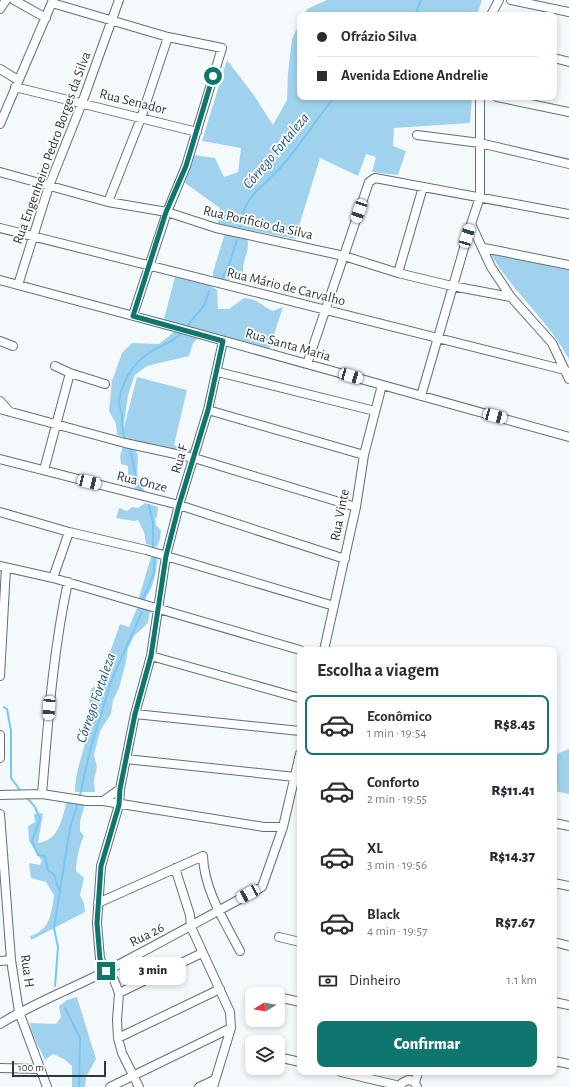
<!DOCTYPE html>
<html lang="pt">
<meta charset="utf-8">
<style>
:root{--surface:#fff;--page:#f2f2f3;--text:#2b2b33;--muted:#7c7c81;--line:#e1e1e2;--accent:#0f766e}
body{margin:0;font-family:"Alegreya Sans",sans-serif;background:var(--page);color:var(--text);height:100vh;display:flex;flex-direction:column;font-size:15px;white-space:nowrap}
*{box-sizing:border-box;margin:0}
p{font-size:13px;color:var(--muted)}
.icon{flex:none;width:22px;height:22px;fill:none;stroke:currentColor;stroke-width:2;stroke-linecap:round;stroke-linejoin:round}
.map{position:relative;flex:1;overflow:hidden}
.drawer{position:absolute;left:297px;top:647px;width:260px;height:428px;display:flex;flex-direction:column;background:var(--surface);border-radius:8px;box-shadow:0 2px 6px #0003}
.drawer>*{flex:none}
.guide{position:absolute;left:297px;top:12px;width:260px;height:88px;border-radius:8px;box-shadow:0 2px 6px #0003;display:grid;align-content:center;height:88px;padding:0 20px;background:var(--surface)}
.needle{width:26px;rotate:259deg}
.fabs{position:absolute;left:245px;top:987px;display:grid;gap:8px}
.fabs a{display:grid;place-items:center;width:40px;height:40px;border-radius:8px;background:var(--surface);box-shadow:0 2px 6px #0003;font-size:20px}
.scale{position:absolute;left:12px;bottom:10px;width:94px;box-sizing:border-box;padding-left:4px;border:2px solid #2e373c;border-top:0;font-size:11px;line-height:14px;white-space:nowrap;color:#2e373c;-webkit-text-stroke:3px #fff;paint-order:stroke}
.end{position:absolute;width:18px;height:18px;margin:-9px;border:5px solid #0f766e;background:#fff;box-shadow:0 0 0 2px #fff}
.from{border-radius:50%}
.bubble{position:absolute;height:28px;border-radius:8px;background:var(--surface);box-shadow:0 2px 6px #0003;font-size:13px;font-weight:800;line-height:28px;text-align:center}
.car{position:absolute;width:12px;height:24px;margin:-12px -6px;border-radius:5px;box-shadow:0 0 3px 1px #0007;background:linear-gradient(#fff 24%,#345 0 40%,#fff 0 76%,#345 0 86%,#fff 0)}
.guide b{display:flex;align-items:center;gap:14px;height:38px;font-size:15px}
.guide b+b{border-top:1px solid var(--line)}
.guide i{width:10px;height:10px;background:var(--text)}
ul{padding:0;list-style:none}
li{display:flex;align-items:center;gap:12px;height:60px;margin:0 8px 6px;padding:0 12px;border:2px solid transparent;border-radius:8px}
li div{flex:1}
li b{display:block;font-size:15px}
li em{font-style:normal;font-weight:800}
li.active{border-color:var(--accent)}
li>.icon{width:36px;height:36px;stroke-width:1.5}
h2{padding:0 20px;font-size:18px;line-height:48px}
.pay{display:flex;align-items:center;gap:10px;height:44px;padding:0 20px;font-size:15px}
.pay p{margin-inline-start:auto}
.primary-button{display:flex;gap:8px;margin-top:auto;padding:8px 20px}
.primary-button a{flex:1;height:46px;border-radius:8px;background:var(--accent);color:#fff;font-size:16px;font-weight:800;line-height:46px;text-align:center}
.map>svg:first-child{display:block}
.green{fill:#a1d2ed}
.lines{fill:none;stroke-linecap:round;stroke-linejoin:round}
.stream{stroke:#75c8f3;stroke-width:2}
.minor-casing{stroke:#5d717c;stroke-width:10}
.minor{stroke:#fff;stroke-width:8}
.route{stroke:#0f766e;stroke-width:5}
.labels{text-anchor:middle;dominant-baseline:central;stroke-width:3.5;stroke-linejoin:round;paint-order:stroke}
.street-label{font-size:14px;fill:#2e373c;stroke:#fff}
.water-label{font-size:15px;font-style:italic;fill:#185976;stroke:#fff}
</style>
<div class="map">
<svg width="569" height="1087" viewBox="0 0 569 1087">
<rect width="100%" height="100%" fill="#f4f9fc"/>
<!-- green -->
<path class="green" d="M327,0h155l-5,15h-173l3,-6z
M300,22v75h172l-2,26 -76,5 -1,18 13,5 -8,24 -26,-3 4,-15 -10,-3 -8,22 -38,-18 -25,81 -77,-15 2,-16 -35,-25 9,-28 21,3 9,19 14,-5 3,-24 -39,-7 25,-81 26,34 20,31 14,-25 1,-27 4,-34z
M225,233l22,5c4,12 -5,22 -4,35l-15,7 -15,-2v-6z
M490,253l79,17v89c-21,-39 -56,-67 -79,-106z
M175,277l35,8 7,5 1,19h11l15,-11c15,1 16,7 29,13l10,-4 -14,43 -105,-31z
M175,331l24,6 -6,6 -4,13 -42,10 -12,9 -7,20 -5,36 14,-54 50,13 -13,55 19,5 -1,3 -3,1 -61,-14 -3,-6 1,4 -9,-3 -1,-11 -7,-13 3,-30 10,-28 10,-10 27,1z
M123,446l12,3 3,6 -1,20 9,19 -11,-2 -1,-9 -6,-8v-9l-7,-2 -1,-8z
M145,503l13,4 -1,10 -2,2 1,6 5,5 -1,9 -3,8 -11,-3 -2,-12 -6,-12 -4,1 -18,-3 3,-10 8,3 5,-4 6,1z
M151,557l7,1c-2,13 -4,29 -12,39v6l-8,-2z
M138,606l12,5 -2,12 -14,13 -6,12 -2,14 -7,26 -6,12 -2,14 -11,17 -6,24 3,12 -3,13 1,12h-20c0,-26 13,-48 15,-74 2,-11 -4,-19 2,-30l6,-2 22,-62 9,3z
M569,749v45l-15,-3v-36z
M67,800l18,4 -5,17v10l4,5c-4,6 -8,27 -8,35l8,7 -4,17 4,8 1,9 -54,28 -1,-4c21,-6 21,-23 24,-41l-8,-13 -15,-4 -2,-15 11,2 2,-4 -13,-20 -1,-15 7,-4 -1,-8 9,-1 -5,30c22,-3 24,-25 29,-43z
M77,997l19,62 -10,18 -1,10h-13v-21l-8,-7 -11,-5 -8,6 -14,-29 -1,-8 26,1 5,-7 -2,-11 8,-6z"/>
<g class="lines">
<!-- stream -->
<path class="stream" d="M415,15l6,-15
M240,226c5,-33 22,-37 41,-59 18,-20 33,-44 50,-66l7,-4
M222,279l7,-14 8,-25
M188,325l17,-21 4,-13
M126,441c-4,-10 -4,-17 -4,-27 -1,-4 -3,-8 -3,-12 2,-20 14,-38 30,-49 11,-8 24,-10 33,-21
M130,449l7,33 5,10
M149,505l4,18v26
M143,599l11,-26v-15
M4,707l3,2 4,22v47l9,12
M80,795l10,-45 22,-71 30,-67
M28,799l7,8 5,12 -8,22 6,14 7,1 3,14 6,5 5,15
M55,986l3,-39 -4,-19 16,-100 7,-23
M65,1008l15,30 -1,49"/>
<defs>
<path id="minor" d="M14,0l32,18
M511,0l58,12
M52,3l116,34 54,11 -36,118 -19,46 -34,103
M0,9l6,-9
M491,15l8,-15
M554,58l15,4
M0,69l18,11
M15,87l182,45
M480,97v100l-9,27 20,43 20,30 41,46 17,36
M497,97l72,15
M0,124l53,-124
M417,135l63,8 89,21
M0,172l108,30 59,10 49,16 128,28 54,17 54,13 59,11
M108,202l33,-84 27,-81
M0,228l565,142
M484,248l85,17
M398,273l25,-86
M0,280l178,48 391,109
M18,285l31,-99 33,-83 37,-103
M0,341l13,5
M307,364l62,-182 6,-4 194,36
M55,366l15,7 35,11
M218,372l157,39
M421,396l50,-172
M0,401l10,11
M0,409l125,34 69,15 162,49
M208,410l156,45
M0,459l179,46 166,54
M44,470l26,-97
M0,512l69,20 77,18 188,56
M0,566l53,12 247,72
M53,578l16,-46
M324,650l32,-143 8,-52 18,-70
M151,656l149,42
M0,676l6,-108
M135,714l165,17
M0,735v23
M126,759l169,18
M42,794c6,-71 11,-143 26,-212
M0,795l42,-1 45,7h16l17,-12
M103,801l161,26h19
M0,814l11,146 8,52 28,75
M554,823l15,3
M175,868l15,47 1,12 39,85 1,16 -18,59
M554,883l15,3
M98,903l105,-47c1,34 22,66 37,95
M279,937l21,5
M554,942l15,4
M0,961l11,-1
M119,993l83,-40
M278,997l22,5
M554,1002l15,3
M0,1024c34,-21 71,-35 106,-53 53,-27 104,-56 156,-84l21,-60 17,-73
M118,1038l102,-49
M278,1057l22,5
M554,1061l15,3
M0,1068l40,1
M341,1072l59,14
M415,1083l3,-11
M110,1087l121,-59
M139,1087l-17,-34 -4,-15 -1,-18 2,-27 -5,-13 -7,-7 -7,-14 -3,-36 4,-57 18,-61 1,-16 15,-75 16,-58 15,-100 13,-51 29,-95 15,-69
M199,1087l15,-7
M400,1087l2,-4 6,-3 6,1 3,6"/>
</defs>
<!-- minor casing -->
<use href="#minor" class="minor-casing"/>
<!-- minor -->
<use href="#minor" class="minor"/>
</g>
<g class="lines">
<!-- route -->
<path class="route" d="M106,971l-6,-12 -3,-36 4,-57 18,-61 1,-16 15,-75 16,-58 15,-100 13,-51 29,-95 15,-69 -90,-25 33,-104 20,-46 27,-90"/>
</g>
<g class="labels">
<!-- street labels -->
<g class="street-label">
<text transform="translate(133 102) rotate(14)">Rua Senador</text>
<text transform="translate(52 148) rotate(-70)">Rua Engenheiro Pedro Borges da Silva</text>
<text transform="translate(258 223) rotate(13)">Rua Porificio da Silva</text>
<text transform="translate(286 287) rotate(14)">Rua Mário de Carvalho</text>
<text transform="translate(288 345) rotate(16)">Rua Santa Maria</text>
<text transform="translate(180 459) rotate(-73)">Rua F</text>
<text transform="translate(142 482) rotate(14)">Rua Onze</text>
<text transform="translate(340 515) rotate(-79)">Rua Vinte</text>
<text transform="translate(147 935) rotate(-27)">Rua 26</text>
<text transform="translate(27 971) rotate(82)">Rua H</text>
</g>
<!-- water labels -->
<g class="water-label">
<text transform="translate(276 151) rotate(-50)">Córrego Fortaleza</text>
<text transform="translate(96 698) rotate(-71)">Córrego Fortaleza</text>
</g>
</g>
</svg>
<div class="fabs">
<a><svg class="needle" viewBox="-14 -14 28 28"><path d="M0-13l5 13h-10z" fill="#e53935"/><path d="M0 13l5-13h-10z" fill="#7c7c81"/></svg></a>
<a><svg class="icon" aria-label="layers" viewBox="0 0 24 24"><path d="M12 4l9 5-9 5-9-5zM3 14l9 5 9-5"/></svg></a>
</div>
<div class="scale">100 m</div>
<i class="end from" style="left:213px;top:76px"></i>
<i class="end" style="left:106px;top:971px"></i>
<div class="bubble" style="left:120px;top:957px;width:66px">3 min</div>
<i class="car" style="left:359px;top:211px;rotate:199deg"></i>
<i class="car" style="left:467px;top:236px;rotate:17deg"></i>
<i class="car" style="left:351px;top:376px;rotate:106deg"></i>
<i class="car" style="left:495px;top:416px;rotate:105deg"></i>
<i class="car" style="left:89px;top:482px;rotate:104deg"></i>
<i class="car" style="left:49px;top:708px;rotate:184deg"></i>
<i class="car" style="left:248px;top:894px;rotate:242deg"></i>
<div class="guide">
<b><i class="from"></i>Ofrázio Silva</b>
<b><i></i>Avenida Edione Andrelie</b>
</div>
<section class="drawer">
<h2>Escolha a viagem</h2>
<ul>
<li class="active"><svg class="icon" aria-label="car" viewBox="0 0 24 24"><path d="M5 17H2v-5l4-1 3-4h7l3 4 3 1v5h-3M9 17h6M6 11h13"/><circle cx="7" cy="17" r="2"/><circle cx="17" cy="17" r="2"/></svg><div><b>Econômico</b><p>1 min · 19:54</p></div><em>R$8.45</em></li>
<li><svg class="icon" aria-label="car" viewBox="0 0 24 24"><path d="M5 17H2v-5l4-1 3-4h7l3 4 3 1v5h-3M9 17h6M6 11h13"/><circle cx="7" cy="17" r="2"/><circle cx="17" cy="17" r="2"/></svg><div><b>Conforto</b><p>2 min · 19:55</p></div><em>R$11.41</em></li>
<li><svg class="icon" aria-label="car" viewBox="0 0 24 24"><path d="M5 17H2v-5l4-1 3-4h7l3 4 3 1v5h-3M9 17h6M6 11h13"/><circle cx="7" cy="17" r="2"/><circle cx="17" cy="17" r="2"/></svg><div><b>XL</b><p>3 min · 19:56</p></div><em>R$14.37</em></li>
<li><svg class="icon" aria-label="car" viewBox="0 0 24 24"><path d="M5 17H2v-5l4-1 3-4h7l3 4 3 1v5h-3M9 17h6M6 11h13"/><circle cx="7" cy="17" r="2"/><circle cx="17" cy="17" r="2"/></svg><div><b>Black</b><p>4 min · 19:57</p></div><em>R$7.67</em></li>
</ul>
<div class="pay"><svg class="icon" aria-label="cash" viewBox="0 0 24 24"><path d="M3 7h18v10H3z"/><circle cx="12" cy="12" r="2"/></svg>Dinheiro<p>1.1 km</p></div>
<div class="primary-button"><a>Confirmar</a></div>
</section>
</div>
